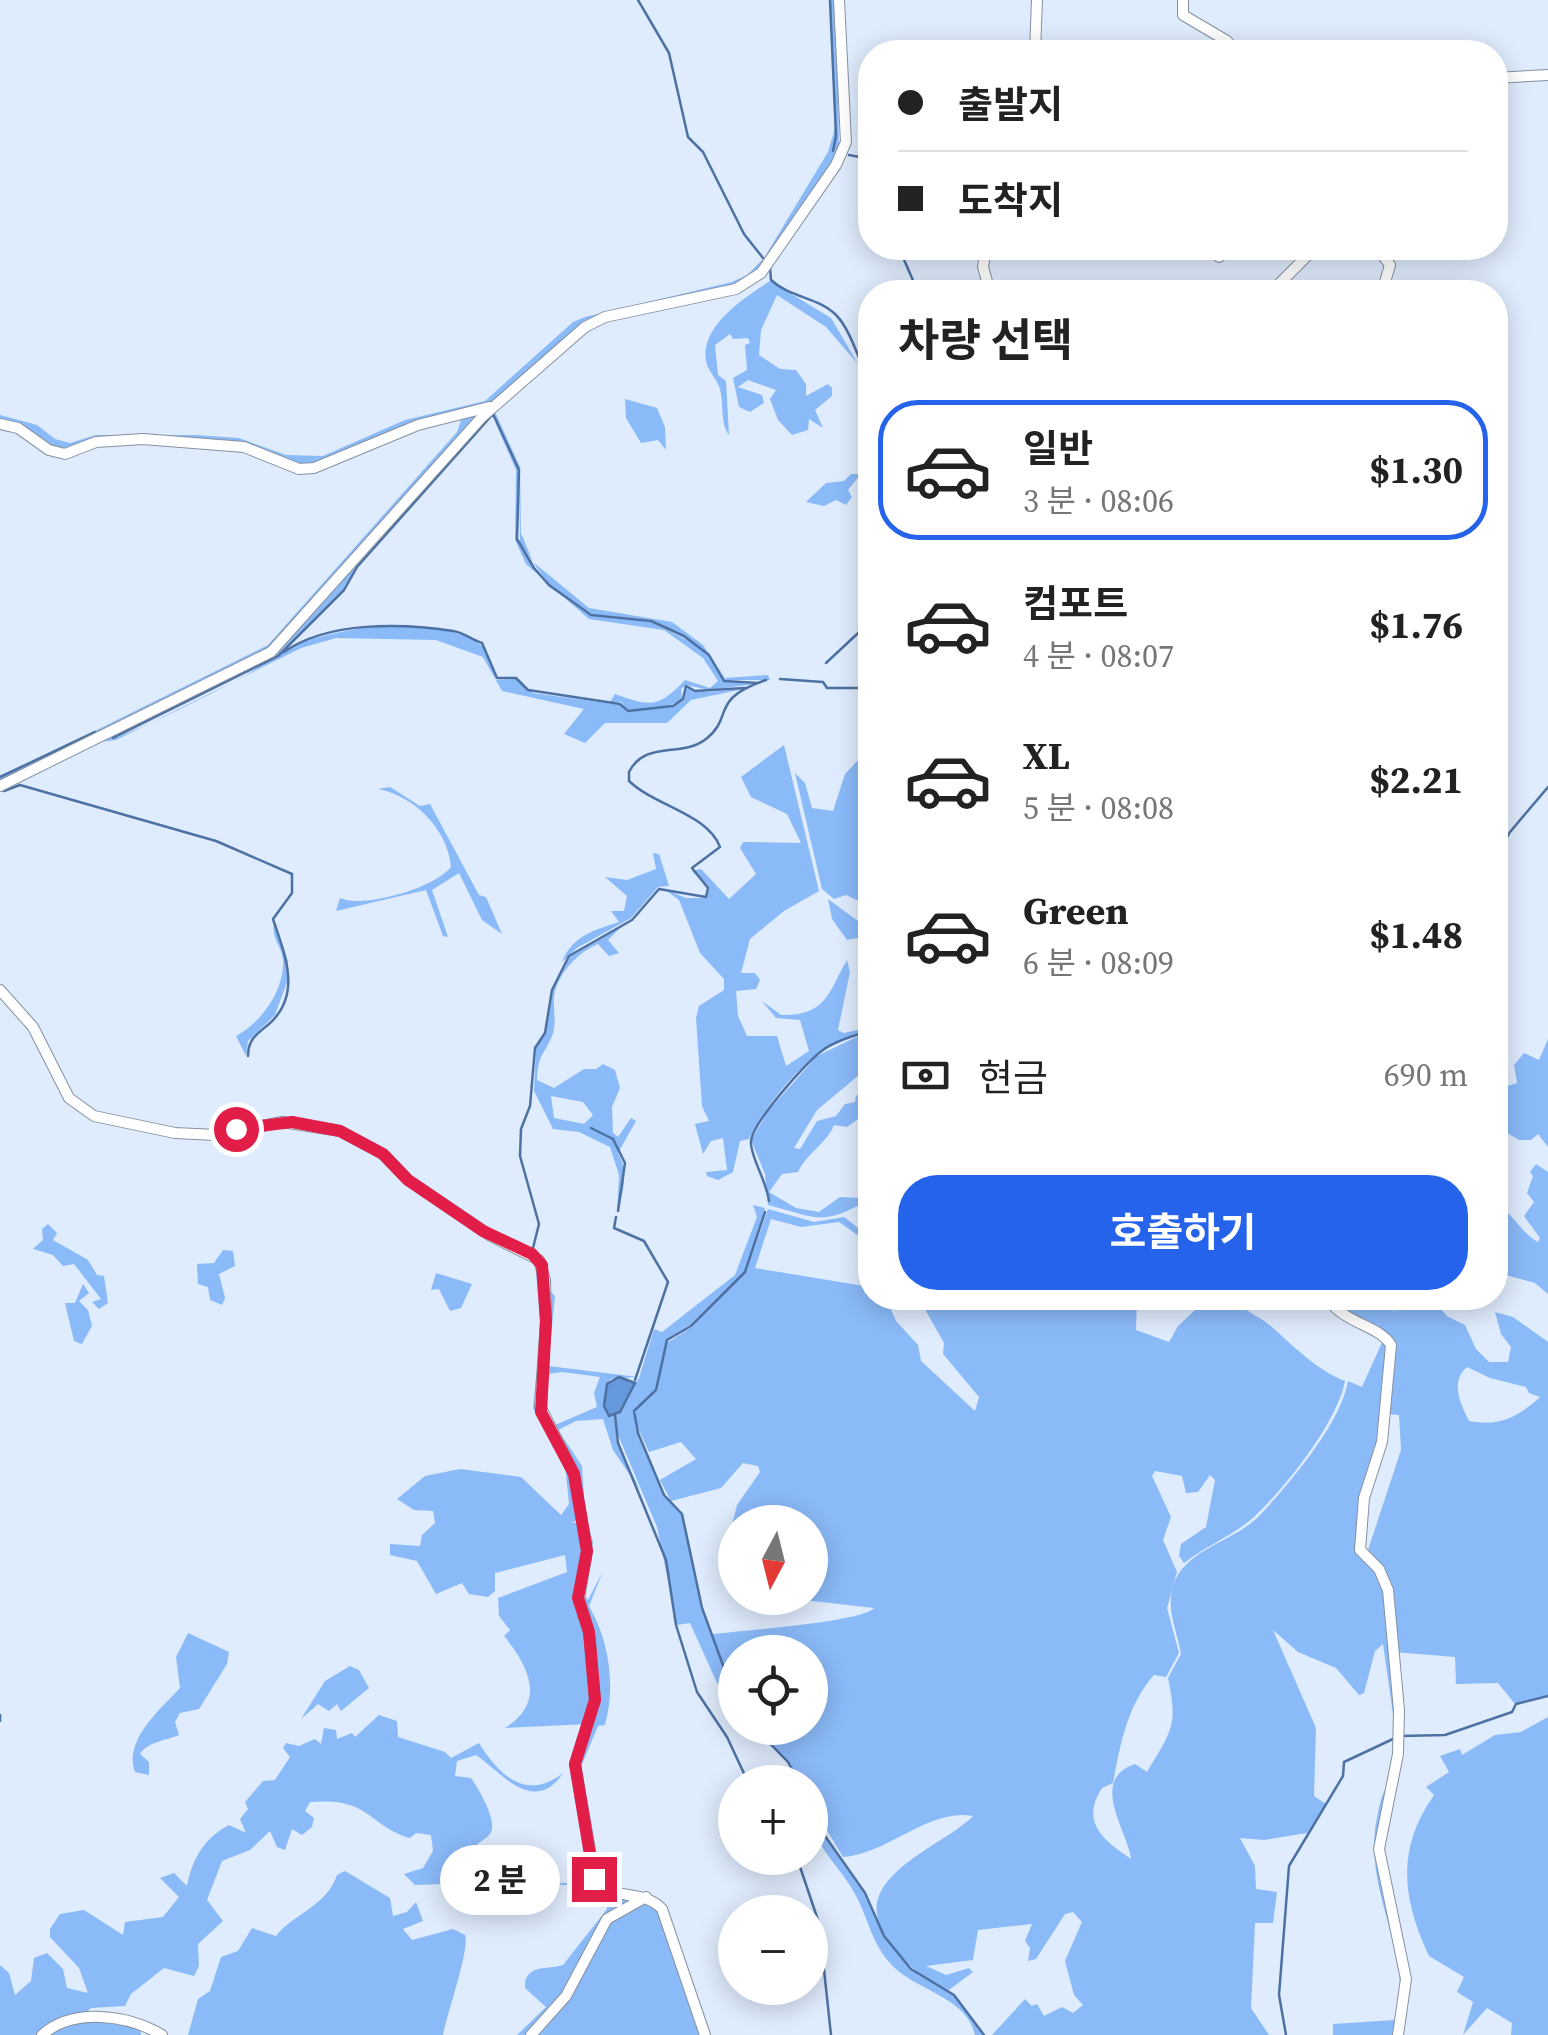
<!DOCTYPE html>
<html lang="ko">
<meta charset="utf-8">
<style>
:root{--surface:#fff;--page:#f6f6f6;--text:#222;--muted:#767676;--line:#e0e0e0;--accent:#2563eb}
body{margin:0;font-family:"Source Serif 4","Noto Sans KR",serif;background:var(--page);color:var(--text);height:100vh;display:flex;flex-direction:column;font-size:38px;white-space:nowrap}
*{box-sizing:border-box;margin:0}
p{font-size:32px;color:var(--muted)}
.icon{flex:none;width:55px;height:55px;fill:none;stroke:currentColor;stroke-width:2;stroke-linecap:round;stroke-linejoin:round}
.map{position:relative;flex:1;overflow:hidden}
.sheet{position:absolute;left:858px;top:280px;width:650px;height:1030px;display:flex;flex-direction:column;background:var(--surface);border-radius:40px;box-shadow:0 5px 25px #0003}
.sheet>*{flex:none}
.top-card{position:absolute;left:858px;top:40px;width:650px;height:220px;border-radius:40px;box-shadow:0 5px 25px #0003;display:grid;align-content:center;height:220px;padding:0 40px;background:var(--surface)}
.needle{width:65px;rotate:187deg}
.buttons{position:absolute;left:718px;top:1505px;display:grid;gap:20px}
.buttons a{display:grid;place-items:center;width:110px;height:110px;border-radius:50%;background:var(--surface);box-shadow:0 5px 25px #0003;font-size:50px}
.end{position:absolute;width:45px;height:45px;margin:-22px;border:12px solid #e11d48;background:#fff;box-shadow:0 0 0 5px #fff}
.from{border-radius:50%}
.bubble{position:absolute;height:70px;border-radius:35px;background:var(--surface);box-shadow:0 5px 25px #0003;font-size:32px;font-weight:700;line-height:70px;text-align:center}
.top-card b{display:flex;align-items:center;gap:35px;height:95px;font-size:38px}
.top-card b+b{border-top:2px solid var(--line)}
.top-card i{width:25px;height:25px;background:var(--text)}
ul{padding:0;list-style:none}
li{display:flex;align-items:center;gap:30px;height:140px;margin:0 20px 15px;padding:0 20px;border:5px solid transparent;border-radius:40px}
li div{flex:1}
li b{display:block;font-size:38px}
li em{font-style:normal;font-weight:700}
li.current{border-color:var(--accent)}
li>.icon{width:90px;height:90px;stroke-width:1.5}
h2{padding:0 40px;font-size:45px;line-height:120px}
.pay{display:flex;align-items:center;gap:25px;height:110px;padding:0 40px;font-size:38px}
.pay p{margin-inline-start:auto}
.button{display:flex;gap:20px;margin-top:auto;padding:20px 40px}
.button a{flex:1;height:115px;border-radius:40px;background:var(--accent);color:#fff;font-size:40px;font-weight:700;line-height:115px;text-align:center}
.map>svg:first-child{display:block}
.green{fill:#8bbaf9;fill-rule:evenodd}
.water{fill:#6698dc;stroke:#4d71a3;stroke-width:2.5}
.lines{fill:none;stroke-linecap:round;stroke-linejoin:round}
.stream{stroke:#4d71a3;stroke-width:2.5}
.minor-casing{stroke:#8591a1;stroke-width:12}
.minor{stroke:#fff;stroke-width:10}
.route{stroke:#e11d48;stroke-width:12}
</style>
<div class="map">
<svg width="1548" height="2035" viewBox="0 0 1548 2035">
<rect width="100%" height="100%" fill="#dfecfd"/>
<!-- green -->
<path class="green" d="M830,0h7l2,153 -64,101 -31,30 -139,31 -121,92 -185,60c-35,-15 -123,-34 -160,-30 -24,3 -54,18 -77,14 -17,-3 -34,-24 -62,-30v-6l37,10 18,14 15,4 26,-8h99l44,3 47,17 37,1 82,-36 80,-19 88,-79 12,-5 147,-35 15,-7 17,-17 64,-106 7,-24z
M770,281l61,37 27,46 -32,-37 -49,-32 -16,35 -2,25 21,14 16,1 10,14v12l22,-12 4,4v8l-17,14 8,18 -14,-9 -1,11 -16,5 -14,-15 -8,-21 6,-9 -28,-10 -10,7 24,8 2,8 -14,9 -11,-5 -6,-29 14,-8 -2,-25 5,-2 -2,-5 -15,1 -3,-5 -15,11 3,30 8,6 3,54c-9,-12 -5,-30 -9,-46 -3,-10 -12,-18 -14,-28 -6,-36 39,-63 64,-80z
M533,376l-38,36 25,55 1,66 12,29 56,46 83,14 31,23 22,33 43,-3 2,5h-45l-14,-23 13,25 31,2 -46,6 -23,-5 -5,4 1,10c-15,11 -36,10 -54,11l-7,-8h-11l5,-8c37,13 43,14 70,-14l25,8 8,-7 -15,-23 -39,-28 -75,-11 -63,-55 -11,-24 1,-70 -24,-55 26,55v74l30,42 43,30 60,6 48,24 -47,-26 -61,-6 -42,-29 -29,-42 -1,-73 -26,-57 -133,148 -17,28 -66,66 -164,84c44,-18 91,-41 133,-64 16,-9 35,-26 53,-32 50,-17 142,-31 186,5l11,32 20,-1 17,14 87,12 7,7 46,-5 11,-7 2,-12 23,4 34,-3 -52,11 -24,23h-62l-20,20 -21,-9 20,-25 -82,-18 -19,-34 -47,-17 -100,-2 -35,10 -185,92 -17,2 -82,40 255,-129 211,-235z
M625,399l32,9 8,19 1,23 -8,-10 -17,3 -15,-25z
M486,411l-209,233 -277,140v-6l268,-133 189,-213 5,-15z
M851,474h10l-13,16 4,7 -6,8 -10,-5 -12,6 -18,-4 20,-19 18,-2z
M870,728v176l-3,1 -21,-10 -12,4 -12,-10 -27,-116 10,10 7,25 21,3 12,-37 15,-16 -2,-14z
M784,745l35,146 -35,20 -34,28 -9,34h14l5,7 -4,9 -20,2 2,25 9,20h30l9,30 23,-15 -9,-31 -24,-2 -14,-17 19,14c46,1 48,-24 66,-55l3,12 -12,58 6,3 26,-6v39l-53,44 -23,38 6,1 17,-28 19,-5 9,-12 10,-2 1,-6 14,-8v30l-8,-2 -15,11 -13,-2c-7,18 -27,28 -36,47l-16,2 -13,18 27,16 23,4 21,-15 23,1 7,-6 -3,9c-47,26 -51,16 -99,4l-3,-31 -14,-34 18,-30 48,-54 52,-25c-50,7 -99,65 -120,108l-9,2 -7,31 -15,8 -11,-4 -1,-4 21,-2 -4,-32 -12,3 -8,13 -8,-30 14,-3 -7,-15 -6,-88 3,-12 25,-16v-11l-24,-26 -21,-53 -15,-11 22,9h20l3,-10 -17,-17 9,-2 28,30 27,-25 -16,-26 3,-6 58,1 -14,-29 -36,-17 -10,-20z
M390,787l30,19 10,-2 49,91 7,2 16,37 -20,-14 -23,-47 -27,17 16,47 -5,-1 -17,-46 -90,21 4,-13c22,11 95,-10 111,-31 -3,-38 -37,-71 -73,-78z
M653,853l6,1 10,32 -11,1 -27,31 -54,30 -15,14c10,-27 36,-33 57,-40l-8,-11h13l3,-15 -22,-19 22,3 29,-11z
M828,899l42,31v32l-13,-24 -10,2 -15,-21z
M274,923l14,38 -1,21 -12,33 -27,26 -2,15 -10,-20c25,-13 49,-46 47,-76 -1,-14 -12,-21 -9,-37z
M620,928l-12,12 11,13 -10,3 -11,-12c-20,8 -41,30 -44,53 -1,13 3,27 -2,39 -9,21 -14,18 -15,44l17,8 30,-19h12l7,-5 12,6 5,18 -8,19 1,26 5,4 13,-19 5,3 -18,32c11,18 5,41 -1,60l2,-38 -9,-28 -31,-15 -26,-3 -19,-38 2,-43 10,-15 7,-43 17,-33zM551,1096l32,6 10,13 -9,9 -30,-6z
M1548,1039v108l-10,-13 -7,6h-12l-24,-14v-36l22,-7 -3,-18 10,-12 15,7z
M382,1155c35,28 68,56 106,80 17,11 40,13 53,30l4,56 -6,85 34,69 5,46 -7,1 6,1 8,34 -8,49 10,26 6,50 -4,42 -84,4c41,-26 25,-60 -1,-92l6,-6 -11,-14 -1,-18 69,-26 -2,-17 -70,18v18l-7,6 -19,-3 -7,-11 -26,11 -19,-33 -27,-6v-11l30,2 2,-11 13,-12 -2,-12 -19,-1 -17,-11 28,-23 35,-7 61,8 40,38 8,-11 -4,-40 -32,-56 8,-74 -6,-74c-53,-31 -112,-57 -153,-105z
M1536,1164l12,8v122l-13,-11 -40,-11v-69c19,11 26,30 43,39l2,-4 -16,-22 10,-14 -7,-9 6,-17 -3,-4z
M753,1205l12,3 -20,63 -55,54 -23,14 -12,51 -22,21 4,22 26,62 19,19 19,95 34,91v23l-45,-100 -13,2 -20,-98 -42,-99 1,-13 23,-37 15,-49 8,3 73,-57 22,-58z
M768,1209l46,13 30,-5 26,20v7l-31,-22 -38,5 -30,-8 -16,49 115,19v11h16l10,23 22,24 3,16 54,50 4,-14 -36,-43 1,-11 -18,-32v-6l11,-7h200l-1,32 33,12 9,-16 30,-28h25c16,17 27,18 39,29 21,19 46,44 73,54 -7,40 -60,107 -90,135 -21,19 -49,30 -71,47l-5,-7 2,-12 25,-17 9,-47 -5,-5 -12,17 -12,1 -4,-17 -27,-5 -3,5 19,41 -8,23 14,32 -10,36 12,45 -13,24 -12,-2c-27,30 -34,71 -41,108l-11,5c-22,34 1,52 29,71 -3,-28 -43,-79 4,-95l12,8c25,-41 31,-47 21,-94l13,-24c-4,-24 -15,-43 -8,-68 12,-38 62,-44 87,-71 30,-32 81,-92 88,-134l14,6 22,-49 5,8 -8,79 -23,125 24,29 12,97v45l-11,-77 -8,7 -11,42 -5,2 -23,-27 -38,-16 -25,-22 43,98 -2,68 12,8 -19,29 -43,7 -24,-2 15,28 1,23 21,3 -4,31h-18l-4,85 18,27h-277l33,-36 7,7 5,-2 7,12 18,-9 11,6 10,-8 -9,-10 -9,-34 17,-39 -9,-10 -8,2 -29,45 -8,2 2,-13 -5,-7 7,-17 -54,6 -5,30 -47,6 20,9 23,-7 4,4 -24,18c-26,-10 -44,-27 -60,-49 -47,-62 53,-93 84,-125 -44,-8 -87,39 -130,41l-33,-55v-20h-10l-11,-20 -33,-34h54v-76h-75v44l-23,-62c26,-3 151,-12 162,-26l-88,-10h24v-76h-75v52l-12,-13 14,-56 23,-33 -2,-6 -15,-3 -22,25 -50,13 -11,-21 36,-21 -15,-17 -32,10 -13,-28v-17l21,-16 8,-47 27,-17 54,-55z
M48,1224l9,9 -4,7 35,20 9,15 7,1 4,27 -9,6 -7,-7 9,-3 -27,-35 -11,2 -10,-11 -20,-6 10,-9 -1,-11z
M223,1250l10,1 2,15 -16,8 6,24 -3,7 -12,-5 -2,-13 -10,-3 -1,-20 17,-1z
M436,1273l36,11 -11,24 -11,3 -11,-22 -8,1z
M83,1284l6,9 -10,8 9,9 4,16 -10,18 -8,-3 -9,-38h10z
M546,1287l9,9 -7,70 90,11 -28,2 -6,27 10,10 3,27 23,47 -27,-40 -10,-31 -27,2 -18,9 24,36 3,49 8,27 -8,54 3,4 15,-29 -14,35c20,35 27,79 16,119l-7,1 -18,43 -3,-5 18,-54 -13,-98 6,-54 -10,-65 -35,-81zM562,1372l38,5 -6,16 3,14 -42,18 -8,-13 1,-38z
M1328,1298h12l11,11 17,-11h31l-7,16 9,-16h30l16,18 18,9 11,24 13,13h19l3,-15 -10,-13 -6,-22 18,5 35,25v354l-33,8 -17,-21 -42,1 -1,-27 -62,-5 -5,-62 -22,-34 35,-106 -2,-35 -11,-1 4,-69 -20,-15 8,-7 -10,6zM1467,1367l23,11 36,9 3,6 11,4c-22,20 -40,30 -71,24 -9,-18 -19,-39 -2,-54z
M188,1633l41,19 -2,12 -28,45 -19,4 -5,9 4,13c-12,5 -32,7 -39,19l9,8v13l-14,-3c-12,-32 26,-63 45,-84l-4,-31z
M350,1666l9,4 10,18 -28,23 -4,-7 -8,7 -11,-7 -17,15 24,-38z
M379,1715l18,6 1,16 47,15 6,6 28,-15c20,32 47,59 84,30 -29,44 -63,-2 -87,-18l-19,6 -2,15 16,2c7,10 26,41 20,54 -4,8 -12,8 -17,17l2,17 13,2 11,-20h5l9,34 -3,9 -15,5 -23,-13 -58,2 -11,-11 19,-6 10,-17 -2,-16 -15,-2 -6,5c-43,-13 -39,-41 -100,-36l-5,9 9,7 -2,9 -10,8 -10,-6 -7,21 -8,-3 -7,-16 -20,19 -28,11 -15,39 16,21 -25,23 1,22 -5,10 -30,-8 -33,26 -6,12 -34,2 -10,9 -40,18h-41v-70l9,8 6,22 16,-14 3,-23 13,-5 16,16 4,19 21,5 -9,-25 -29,-31v-8l10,-15 24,-4 39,25 2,-13 38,-5 16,-20 -19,-19 14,-5 13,13c5,-26 16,-47 42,-61l17,8 -6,-14 8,-10 -3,-7 18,-21 12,-1 15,-23 -7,-9 3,-5 13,3 16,-7 6,5 3,-16 12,2 1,9 15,-6 3,4z
M1548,1717v318h-37l1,-12 -25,-15 -24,27 10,-33 -16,-10 7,-15 -35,-21c-27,-58 -33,-107 5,-161l-8,-8 23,-15 -9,-16 20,-7 2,6 33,-20 26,-3z
M1388,1785l-12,64 6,42 22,88 -8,56h-63v-11l62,-4c22,-65 -36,-130 -17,-207 2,-10 4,-20 10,-28z
M810,1806l14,30 40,58 19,42 28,33 43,27 29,39h-8c-8,-39 -61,-44 -85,-72 -19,-21 -22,-46 -35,-69 -11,-21 -29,-37 -39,-58 -5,-10 -6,-19 -6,-30z
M345,1871l45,27 3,18 14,-4 9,-10 7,19 -20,8 9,11 41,-11 12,6c5,14 -18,78 -22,100h-255l10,-36 12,-8 11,-34 17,-6 14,-23 24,8c17,-22 51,-30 61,-61z
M574,1882l66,16 -34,20 -31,61 -46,56h-12l29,-28 -21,-19c-1,-24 21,-18 38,-23l44,-56 -2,-12 -28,-12h-34z
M644,1902l14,8 44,125h-169l25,-27 50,-87z
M81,2020l59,5 1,10h-96z"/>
<!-- water -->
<path class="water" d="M619,1377l16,6 -15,29 -11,4 -5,-10 3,-22z"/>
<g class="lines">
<!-- stream -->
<path class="stream" d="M638,0l31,53 19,84 15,15 41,82 19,24
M830,0l6,136 -3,15
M849,155l21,4
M899,248l19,44
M770,267l1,13c19,18 47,17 65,35 15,15 23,47 34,67
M284,652c44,-31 118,-29 169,-21 10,1 19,9 29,12l15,35h19l12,12 92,14 8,7 45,-5 10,-7 3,-13 9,5 50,-3
M826,663l44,-41
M780,679l43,3 4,6h43
M113,738l165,-82 66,-66 13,-23 136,-153 26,56 -2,69 17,29 15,17 42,30 60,6 33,15 25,19 15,26 34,2
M0,777l95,-45
M4,791l16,-6 196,56 76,33v19l-19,26c11,34 30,75 -4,105 -12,10 -21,15 -21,32
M1495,858l15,-26 38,-45
M591,1128l22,11 12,24 -7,48
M769,1201c-2,-19 -19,-45 -18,-59 0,-18 56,-81 72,-92 12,-9 29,-14 43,-18
M616,1217l-2,11 30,13 24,41 -33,98
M533,1248l6,-24 -19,-68 1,-27 9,-23 5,-58 10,-15 7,-43 17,-34 63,-36 27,-31 47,8 2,-9 -16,-20 28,-21c-12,-33 -65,-41 -91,-66v-9c16,-32 53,-14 77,-33 29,-23 2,-39 60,-59
M615,1415l3,28 48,117 10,65 21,67 30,45 21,45
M735,1698l-33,-90 -20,-94 -18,-19 -26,-62 -4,-22 22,-21 11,-50 24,-14 54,-54 20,-60
M0,1715v6
M755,1728l33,34 11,20
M1400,1736l45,-1 67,-23 4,-8 32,-8
M810,1804l15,32 40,57 19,43 27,33 43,26 30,40
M797,1858l22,65 12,112
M1286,2035l-7,-40 10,-129 54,-90 1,-14 49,-23"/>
<defs>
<path id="minor" d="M1183,0v15l44,26 8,11
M1035,52l2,-52
M1495,78l53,-3
M986,248l-3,19 7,25
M1377,248l13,17 -8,27
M1219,257l10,-9
M1271,292l44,-44
M0,424l18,4 31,22 16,4 31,-12 47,-3 101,8 55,22 15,-1 104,-43 71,-18
M0,786l271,-134 211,-235 103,-90 20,-10 131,-28 25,-16 75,-108 10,-23 -7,-142
M0,990l33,37 36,71 25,18 81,17 41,2 66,-13 58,9 43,23 25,26 83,56 48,24 6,20 1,41 -6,85 34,68 13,77 -8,48 10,33 6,68 -20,64 20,115c15,23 48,9 67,30l43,126
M1327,1298c19,27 52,27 64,47l-9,97 -18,56 -4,52 19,19 9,21 11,120 -1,44 -19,95 27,130 -8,56
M42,2035c32,-28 86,-20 120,0
M531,2035l35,-39 41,-77 39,-22"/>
</defs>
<!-- minor casing -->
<use href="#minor" class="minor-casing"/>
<!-- minor -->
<use href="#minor" class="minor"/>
</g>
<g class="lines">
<!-- route -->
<path class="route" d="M236,1129l56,-7 48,9 43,23 25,26 75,51 49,23 10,11 4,56 -5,91 33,62 13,77 -9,47 11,34 6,68 -20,64 19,115"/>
</g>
</svg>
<div class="buttons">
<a><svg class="needle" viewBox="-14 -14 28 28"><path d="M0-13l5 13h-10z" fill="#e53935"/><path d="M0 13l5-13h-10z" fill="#767676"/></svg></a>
<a><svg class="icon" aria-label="locate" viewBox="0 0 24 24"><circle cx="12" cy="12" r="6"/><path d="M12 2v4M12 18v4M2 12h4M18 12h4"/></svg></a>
<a>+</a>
<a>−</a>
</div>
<i class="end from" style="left:236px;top:1129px"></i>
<i class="end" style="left:594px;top:1879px"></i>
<div class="bubble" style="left:440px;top:1845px;width:120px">2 분</div>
<div class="top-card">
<b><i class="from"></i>출발지</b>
<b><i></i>도착지</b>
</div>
<section class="sheet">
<h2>차량 선택</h2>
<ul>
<li class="current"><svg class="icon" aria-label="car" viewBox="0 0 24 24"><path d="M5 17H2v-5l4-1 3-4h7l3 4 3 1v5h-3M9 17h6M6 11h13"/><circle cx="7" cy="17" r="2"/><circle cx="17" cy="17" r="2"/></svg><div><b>일반</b><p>3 분 · 08:06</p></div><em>$1.30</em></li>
<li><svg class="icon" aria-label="car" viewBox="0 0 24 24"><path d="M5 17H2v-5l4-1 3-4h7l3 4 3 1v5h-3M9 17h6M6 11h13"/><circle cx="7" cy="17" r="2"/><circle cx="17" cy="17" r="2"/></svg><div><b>컴포트</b><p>4 분 · 08:07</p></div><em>$1.76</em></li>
<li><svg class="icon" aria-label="car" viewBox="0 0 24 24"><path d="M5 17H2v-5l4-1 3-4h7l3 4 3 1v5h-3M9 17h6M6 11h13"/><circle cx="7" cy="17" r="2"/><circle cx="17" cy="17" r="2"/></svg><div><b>XL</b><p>5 분 · 08:08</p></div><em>$2.21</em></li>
<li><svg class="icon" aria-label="car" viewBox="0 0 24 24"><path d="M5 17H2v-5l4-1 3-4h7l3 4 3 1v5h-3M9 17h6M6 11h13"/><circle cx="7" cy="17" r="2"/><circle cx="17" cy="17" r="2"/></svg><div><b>Green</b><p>6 분 · 08:09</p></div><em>$1.48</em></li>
</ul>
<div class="pay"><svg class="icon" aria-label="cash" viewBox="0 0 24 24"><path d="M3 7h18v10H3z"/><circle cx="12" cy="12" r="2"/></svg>현금<p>690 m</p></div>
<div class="button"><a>호출하기</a></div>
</section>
</div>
